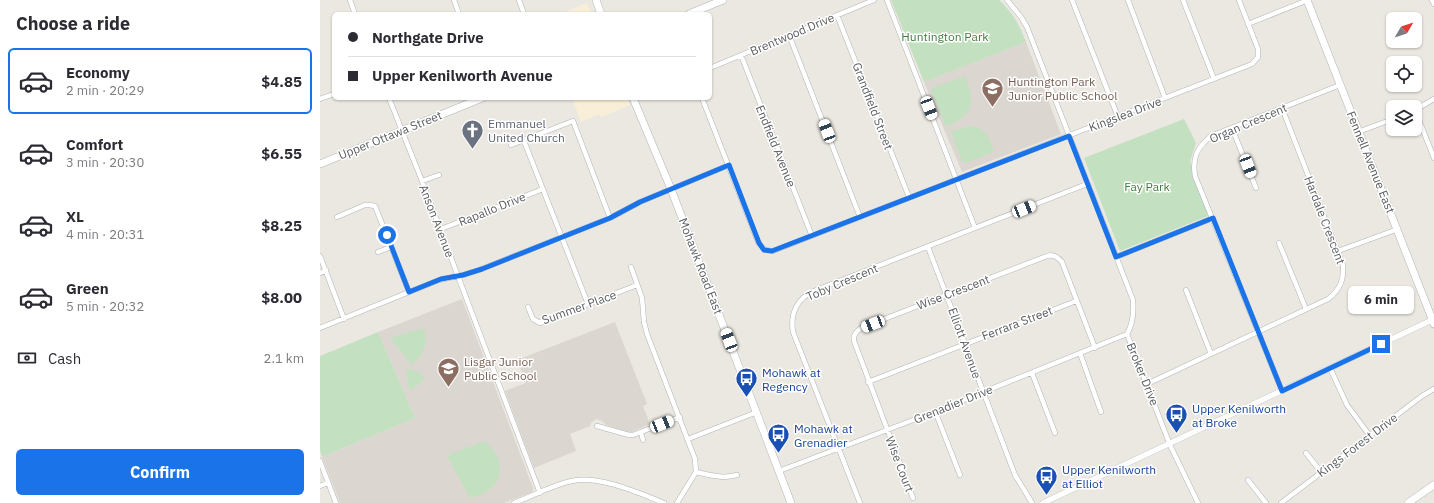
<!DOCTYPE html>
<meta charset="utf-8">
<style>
:root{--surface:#fff;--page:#f2f2f3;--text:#2b2b33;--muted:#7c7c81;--line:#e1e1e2;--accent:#1a73e8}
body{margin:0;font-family:"IBM Plex Sans",sans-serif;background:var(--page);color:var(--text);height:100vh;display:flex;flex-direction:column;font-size:15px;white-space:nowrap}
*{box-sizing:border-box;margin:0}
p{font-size:13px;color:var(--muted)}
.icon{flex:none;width:22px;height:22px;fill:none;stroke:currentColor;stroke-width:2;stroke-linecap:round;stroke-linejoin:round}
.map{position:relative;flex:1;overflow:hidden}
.side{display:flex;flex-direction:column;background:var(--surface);width:320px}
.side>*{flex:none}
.guide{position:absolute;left:12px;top:12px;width:380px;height:88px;border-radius:6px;box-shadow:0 1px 3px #0004;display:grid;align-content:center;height:88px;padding:0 16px;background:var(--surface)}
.needle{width:26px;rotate:51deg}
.fabs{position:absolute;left:1066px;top:12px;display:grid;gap:8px}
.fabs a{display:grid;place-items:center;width:36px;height:36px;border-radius:6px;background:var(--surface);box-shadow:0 1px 3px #0004;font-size:20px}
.end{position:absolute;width:18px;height:18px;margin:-9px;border:5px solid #1a73e8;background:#fff;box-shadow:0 0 0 2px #fff}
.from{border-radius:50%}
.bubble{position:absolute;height:28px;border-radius:6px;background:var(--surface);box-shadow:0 1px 3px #0004;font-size:13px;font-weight:700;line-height:28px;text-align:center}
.car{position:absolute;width:12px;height:24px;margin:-12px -6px;border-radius:5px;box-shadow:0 0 3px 1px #0007;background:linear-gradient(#fff 24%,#345 0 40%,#fff 0 76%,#345 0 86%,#fff 0)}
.guide b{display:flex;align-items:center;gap:14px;height:38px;font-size:15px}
.guide b+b{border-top:1px solid var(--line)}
.guide i{width:10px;height:10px;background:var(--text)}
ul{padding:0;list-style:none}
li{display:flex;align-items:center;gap:12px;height:66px;margin:0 8px 6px;padding:0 8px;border:2px solid transparent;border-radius:6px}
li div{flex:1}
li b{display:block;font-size:15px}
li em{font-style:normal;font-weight:700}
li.active{border-color:var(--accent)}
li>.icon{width:36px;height:36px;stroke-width:1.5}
h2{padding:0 16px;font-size:18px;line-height:48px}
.pay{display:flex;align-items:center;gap:10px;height:44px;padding:0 16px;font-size:15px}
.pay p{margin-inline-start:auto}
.cta{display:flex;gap:8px;margin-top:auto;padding:8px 16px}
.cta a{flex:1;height:46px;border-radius:6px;background:var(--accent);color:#fff;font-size:16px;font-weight:700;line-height:46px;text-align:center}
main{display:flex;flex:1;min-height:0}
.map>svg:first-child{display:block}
.commercial{fill:#f9efd8}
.education{fill:#dbd7d0}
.green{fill:#c3e0c0}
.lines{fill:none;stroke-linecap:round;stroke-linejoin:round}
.minor-casing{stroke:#b2b4b7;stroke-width:5.5}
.tertiary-casing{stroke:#b2b4b7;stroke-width:6}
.secondary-casing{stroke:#b1b4b7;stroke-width:8}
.minor{stroke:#fff;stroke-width:4.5}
.tertiary{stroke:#fff;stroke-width:5.5}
.secondary{stroke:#fff;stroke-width:7}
.route{stroke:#1a73e8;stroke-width:5}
.labels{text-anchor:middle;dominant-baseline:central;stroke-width:3;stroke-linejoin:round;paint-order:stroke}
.street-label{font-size:12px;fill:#5a5d60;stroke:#fff}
.park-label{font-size:12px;fill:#3f7c3d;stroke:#fff}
.education-label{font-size:12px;fill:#785e54;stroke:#fff;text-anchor:start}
.worship-label{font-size:12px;fill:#5b616d;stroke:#fff;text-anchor:start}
.transit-label{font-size:12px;fill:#164399;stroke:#fff;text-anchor:start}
</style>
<main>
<section class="side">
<h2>Choose a ride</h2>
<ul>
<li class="active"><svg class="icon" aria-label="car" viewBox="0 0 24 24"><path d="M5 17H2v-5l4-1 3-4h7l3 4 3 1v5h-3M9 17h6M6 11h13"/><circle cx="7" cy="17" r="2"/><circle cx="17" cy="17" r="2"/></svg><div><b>Economy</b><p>2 min · 20:29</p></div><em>$4.85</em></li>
<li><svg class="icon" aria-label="car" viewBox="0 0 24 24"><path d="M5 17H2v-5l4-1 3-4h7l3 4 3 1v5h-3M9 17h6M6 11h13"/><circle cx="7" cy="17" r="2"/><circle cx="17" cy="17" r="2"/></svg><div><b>Comfort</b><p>3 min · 20:30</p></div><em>$6.55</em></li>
<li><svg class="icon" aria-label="car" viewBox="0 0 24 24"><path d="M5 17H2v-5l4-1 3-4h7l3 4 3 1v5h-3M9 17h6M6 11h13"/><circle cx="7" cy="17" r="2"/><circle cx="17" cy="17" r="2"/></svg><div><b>XL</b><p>4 min · 20:31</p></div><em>$8.25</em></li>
<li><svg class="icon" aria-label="car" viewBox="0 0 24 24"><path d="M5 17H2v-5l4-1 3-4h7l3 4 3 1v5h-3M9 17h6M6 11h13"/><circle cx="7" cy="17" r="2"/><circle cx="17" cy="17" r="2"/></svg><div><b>Green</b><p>5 min · 20:32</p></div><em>$8.00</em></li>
</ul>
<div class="pay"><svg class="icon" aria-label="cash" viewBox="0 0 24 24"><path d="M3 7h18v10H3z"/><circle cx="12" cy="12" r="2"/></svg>Cash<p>2.1 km</p></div>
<div class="cta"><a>Confirm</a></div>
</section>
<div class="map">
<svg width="1114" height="503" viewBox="0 0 1114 503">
<rect width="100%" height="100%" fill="#ebe8e1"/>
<!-- commercial -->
<path class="commercial" d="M267,3l5,11h-31z
M252,98h55l3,7 -29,12 -2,-3 -18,8z"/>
<!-- education -->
<path class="education" d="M706,42l35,92 -99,38 -38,-90z
M142,299l71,189v4l-29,11h-164l-18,-46 93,-39 -37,-86z
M295,322l32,82 -4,2 7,18 -18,8h-4l-22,-7 -4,-4 -6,-2 -5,4 -1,3 -20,8 6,17 -42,17 -29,-77 21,-8 -9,-23z"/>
<!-- green -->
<path class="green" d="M571,0h108c14,13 20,24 27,42l-102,40z
M645,76c10,25 10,40 -19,50l-15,-36 3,-3z
M864,119l12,24 -6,18 18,55 -88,35 -36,-93z
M649,126c18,2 20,11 25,26l-29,11 -3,-2 -11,-29z
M104,328c4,17 1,25 -12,37l-21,-26 1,-2z
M58,332l37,86 -93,39 -2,-7v-94z
M86,369c8,0 15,3 19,10l-14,11 -2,-1z
M165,441c25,21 18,51 -15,57l-22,-40 2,-4z"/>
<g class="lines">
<defs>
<path id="minor" d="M30,0l5,14
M134,0l5,14
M199,0l5,14
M567,0l88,228
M687,0l14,17 6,10 106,273c1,12 0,24 -6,34l43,111 28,58
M752,0l46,117
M808,0l37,98
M863,0l31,79
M1112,0l2,4
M517,15l72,182
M928,24l60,-24
M469,35l71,182
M421,55l71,181
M390,68l164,-68
M69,98l33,83 118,312
M382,98l56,144 7,8 8,1 479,-187 6,-7v-8l-19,-49
M0,99l14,-5
M1095,110l19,48
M1095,110l19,-11
M912,128l24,60
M1038,132l35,-13
M204,141l64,163
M191,145l62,-24 37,97
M102,181l17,-6
M17,217l28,-12h4l6,1 34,86
M121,229l102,-40
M959,243l27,66
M608,247l87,228 17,28
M1018,251l60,-22
M58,252l13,-5
M0,256l24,63
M796,257l97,-39
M311,267l11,31 2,24 3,12 48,125 1,13 -19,31
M0,273l6,-3
M866,290l25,64
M208,307l5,12 7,4 97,-38
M0,328l119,-48 24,-5 16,-5 131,-52 30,-16 89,-37
M760,353l21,59
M1010,368l17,37 23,31
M712,373l23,60
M548,382l208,-81
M827,384l181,-85c12,-9 16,-19 15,-34l-61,-157
M962,391l-87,-215c-3,-19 2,-28 16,-40l129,-51
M615,411l25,64
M277,426l32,9h4l47,-18
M321,433l2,7
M368,439l69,-27
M986,453l15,19
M0,461l16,42
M459,471l150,-57 198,-80
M376,472c14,3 27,7 41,3
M928,480l18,23
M0,486l8,-3
M593,498l-59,-157c-1,-6 2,-9 7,-13l186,-72c6,-2 11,1 15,6l33,86
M194,503c19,-7 38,-18 58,-22 27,-6 67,12 92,22
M540,503l-67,-171c-3,-18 4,-34 21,-41l273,-107
M961,503l141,-107 12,-7"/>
<path id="tertiary" d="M723,503l389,-183"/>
<path id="secondary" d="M276,0l5,14
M987,0l127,324
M369,14l34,-14
M313,98l38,91 120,314
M0,164l162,-66
M1088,503l26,-18"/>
</defs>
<!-- minor casing -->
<use href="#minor" class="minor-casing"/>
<!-- tertiary casing -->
<use href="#tertiary" class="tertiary-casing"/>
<!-- secondary casing -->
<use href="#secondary" class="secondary-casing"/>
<!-- minor -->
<use href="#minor" class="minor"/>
<!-- tertiary -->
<use href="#tertiary" class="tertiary"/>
<!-- secondary -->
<use href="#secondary" class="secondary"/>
</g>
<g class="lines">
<!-- route -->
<path class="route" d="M67,235l22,57 32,-13 22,-4 19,-6 128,-51 30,-16 89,-37 30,78 5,7 8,1 297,-115 47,121 97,-39 69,173 99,-47"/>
</g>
<!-- icons -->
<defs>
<symbol id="school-pin" viewBox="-11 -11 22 30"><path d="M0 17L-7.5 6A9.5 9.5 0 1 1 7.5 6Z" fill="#8d6e63" stroke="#fff"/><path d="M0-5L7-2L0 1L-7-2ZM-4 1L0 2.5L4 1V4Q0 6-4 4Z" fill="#fff"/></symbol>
<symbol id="church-pin" viewBox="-11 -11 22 30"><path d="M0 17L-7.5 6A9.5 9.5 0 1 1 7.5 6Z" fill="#6b7280" stroke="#fff"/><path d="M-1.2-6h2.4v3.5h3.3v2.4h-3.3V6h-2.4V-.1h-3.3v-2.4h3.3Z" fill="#fff"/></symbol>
<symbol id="bus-pin" viewBox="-11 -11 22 30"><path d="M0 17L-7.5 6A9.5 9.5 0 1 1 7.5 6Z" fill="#1a4fb4" stroke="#fff"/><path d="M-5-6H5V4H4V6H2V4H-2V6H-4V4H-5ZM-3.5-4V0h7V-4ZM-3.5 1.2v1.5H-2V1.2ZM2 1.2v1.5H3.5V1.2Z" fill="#fff"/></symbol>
</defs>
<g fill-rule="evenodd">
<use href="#school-pin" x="660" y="76" width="25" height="34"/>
<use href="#church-pin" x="140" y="118" width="25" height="34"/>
<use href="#school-pin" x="116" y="356" width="25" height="34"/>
<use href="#bus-pin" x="414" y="366" width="25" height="34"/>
<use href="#bus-pin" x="844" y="402" width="25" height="34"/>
<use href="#bus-pin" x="446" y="422" width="25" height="34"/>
<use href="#bus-pin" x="714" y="464" width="25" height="34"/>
</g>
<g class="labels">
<!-- street labels -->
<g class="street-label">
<text transform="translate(472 34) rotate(-23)">Brentwood Drive</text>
<text transform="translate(553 106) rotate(69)">Grandfield Street</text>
<text transform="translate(805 114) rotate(-21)">Kingslea Drive</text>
<text transform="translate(928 123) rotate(-23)">Organ Crescent</text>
<text transform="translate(70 135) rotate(-22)">Upper Ottawa Street</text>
<text transform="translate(456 146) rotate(68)">Endfield Avenue</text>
<text transform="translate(1051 162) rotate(68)">Fennell Avenue East</text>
<text transform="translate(172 209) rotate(-22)">Rapallo Drive</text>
<text transform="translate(1005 220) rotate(69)">Hardale Crescent</text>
<text transform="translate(117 221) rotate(69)">Anson Avenue</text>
<text transform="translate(381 266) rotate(69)">Mohawk Road East</text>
<text transform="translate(522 282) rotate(-23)">Toby Crescent</text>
<text transform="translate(633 292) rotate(-21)">Wise Crescent</text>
<text transform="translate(259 307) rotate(-20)">Summer Place</text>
<text transform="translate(697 323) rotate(-21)">Ferrara Street</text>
<text transform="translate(645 343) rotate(70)">Elliott Avenue</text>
<text transform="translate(823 374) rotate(68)">Broker Drive</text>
<text transform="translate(633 404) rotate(-22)">Grenadier Drive</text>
<text transform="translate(1037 445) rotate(-37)">Kings Forest Drive</text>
<text transform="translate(580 464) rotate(69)">Wise Court</text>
</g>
<!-- park labels -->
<g class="park-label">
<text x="625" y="36">Huntington Park</text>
<text x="827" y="186">Fay Park</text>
</g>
<!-- education labels -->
<g class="education-label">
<text x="688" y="81">Huntington Park<tspan x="688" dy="14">Junior Public School</tspan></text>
<text x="144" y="361">Lisgar Junior<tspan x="144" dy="14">Public School</tspan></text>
</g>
<!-- worship labels -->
<g class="worship-label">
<text x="168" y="123">Emmanuel<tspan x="168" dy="14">United Church</tspan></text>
</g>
<!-- transit labels -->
<g class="transit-label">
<text x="442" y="372">Mohawk at<tspan x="442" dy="14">Regency</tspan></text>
<text x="872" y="408">Upper Kenilworth<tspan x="872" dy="14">at Broke</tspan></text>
<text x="474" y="428">Mohawk at<tspan x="474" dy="14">Grenadier</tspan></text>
<text x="742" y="469">Upper Kenilworth<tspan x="742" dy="14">at Elliot</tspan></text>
</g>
</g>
</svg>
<div class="fabs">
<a><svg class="needle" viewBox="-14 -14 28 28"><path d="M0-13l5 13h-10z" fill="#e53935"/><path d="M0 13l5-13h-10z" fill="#7c7c81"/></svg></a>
<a><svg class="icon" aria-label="locate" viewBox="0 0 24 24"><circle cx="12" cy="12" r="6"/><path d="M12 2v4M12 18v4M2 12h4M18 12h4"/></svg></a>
<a><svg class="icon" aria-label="layers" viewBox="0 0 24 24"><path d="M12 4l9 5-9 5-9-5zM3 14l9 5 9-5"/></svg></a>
</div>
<i class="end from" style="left:67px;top:235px"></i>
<i class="end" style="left:1061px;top:344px"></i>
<div class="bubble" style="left:1028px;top:286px;width:66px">6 min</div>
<i class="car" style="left:609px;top:108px;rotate:159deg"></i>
<i class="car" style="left:507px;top:131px;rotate:339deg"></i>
<i class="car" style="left:928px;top:166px;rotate:159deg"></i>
<i class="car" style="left:704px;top:209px;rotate:68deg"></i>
<i class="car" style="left:553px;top:324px;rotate:249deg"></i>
<i class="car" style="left:409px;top:340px;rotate:339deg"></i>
<i class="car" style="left:342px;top:424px;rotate:68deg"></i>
<div class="guide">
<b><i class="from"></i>Northgate Drive</b>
<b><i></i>Upper Kenilworth Avenue</b>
</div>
</div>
</main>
